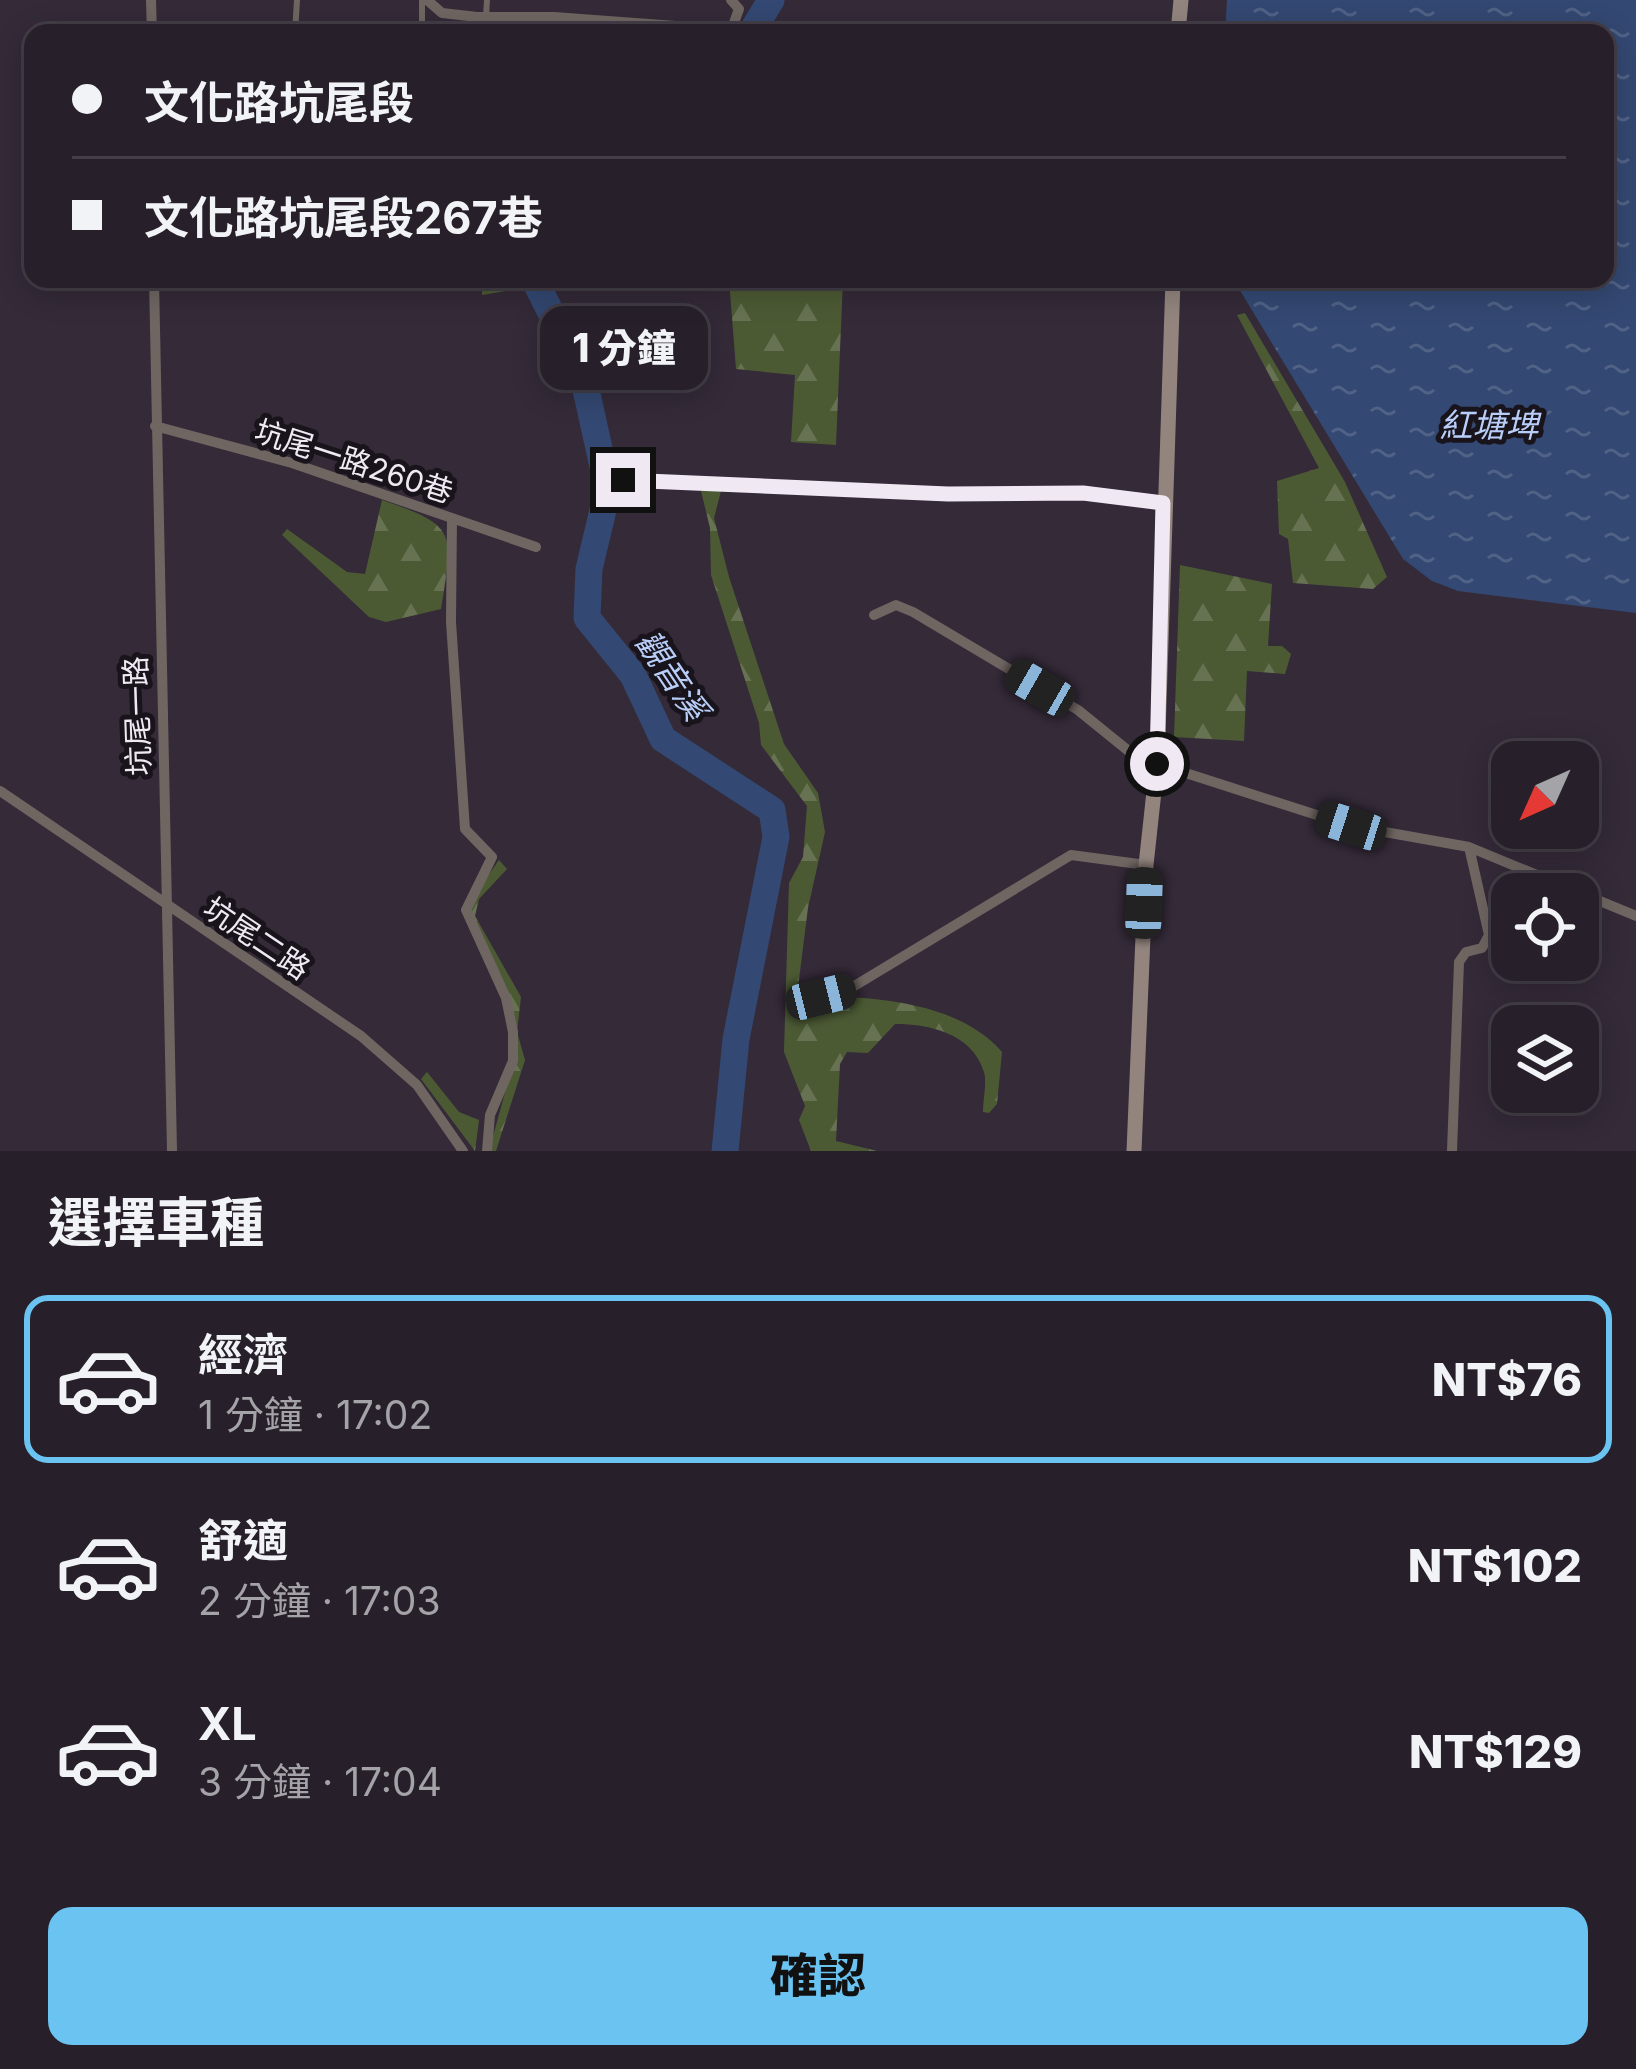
<!DOCTYPE html>
<html lang="zh-TW">
<meta charset="utf-8">
<style>
:root{--surface:#27202a;--page:#2f2832;--text:#f1f3f6;--muted:#a4a3a8;--line:#433e47;--accent:#6bc3f2}
body{margin:0;font-family:Inter,"Noto Sans TC",sans-serif;background:var(--page);color:var(--text);height:100vh;display:flex;flex-direction:column;font-size:45px;white-space:nowrap}
*{box-sizing:border-box;margin:0}
p{font-size:39px;color:var(--muted)}
.icon{flex:none;width:66px;height:66px;fill:none;stroke:currentColor;stroke-width:2;stroke-linecap:round;stroke-linejoin:round}
.map{position:relative;height:1151px;overflow:hidden}
.side{display:flex;flex-direction:column;background:var(--surface);flex:1}
.side>*{flex:none}
.guide{position:absolute;left:24px;top:24px;width:1590px;height:264px;border-radius:24px;box-shadow:0 6px 30px #0003,0 0 0 3px var(--line);display:grid;align-content:center;height:264px;padding:0 48px;background:var(--surface)}
.needle{width:78px;rotate:225deg}
.fabs{position:absolute;left:1491px;top:741px;display:grid;gap:24px}
.fabs a{display:grid;place-items:center;width:108px;height:108px;border-radius:24px;background:var(--surface);box-shadow:0 6px 30px #0003,0 0 0 3px var(--line);font-size:60px}
.end{position:absolute;width:54px;height:54px;margin:-27px;border:15px solid #f0e9f3;background:#111;box-shadow:0 0 0 6px #111}
.from{border-radius:50%}
.bubble{position:absolute;height:84px;border-radius:24px;background:var(--surface);box-shadow:0 6px 30px #0003,0 0 0 3px var(--line);font-size:39px;font-weight:800;line-height:84px;text-align:center}
.car{position:absolute;width:36px;height:72px;margin:-36px -18px;border-radius:15px;box-shadow:0 0 9px 3px #0007;background:linear-gradient(#222 24%,#8ab4d8 0 40%,#222 0 76%,#8ab4d8 0 86%,#222 0)}
.guide b{display:flex;align-items:center;gap:42px;height:114px;font-size:45px}
.guide b+b{border-top:3px solid var(--line)}
.guide i{width:30px;height:30px;background:var(--text)}
ul{padding:0;list-style:none}
li{display:flex;align-items:center;gap:36px;height:168px;margin:0 24px 18px;padding:0 24px;border:6px solid transparent;border-radius:24px}
li div{flex:1}
li b{display:block;font-size:45px}
li em{font-style:normal;font-weight:800}
li.selected{border-color:var(--accent)}
li>.icon{width:108px;height:108px;stroke-width:1.5}
h2{padding:0 48px;font-size:54px;line-height:144px}
.primary-button{display:flex;gap:24px;margin-top:auto;padding:24px 48px}
.primary-button a{flex:1;height:138px;border-radius:24px;background:var(--accent);color:#111;font-size:48px;font-weight:800;line-height:138px;text-align:center}
.map>svg:first-child{display:block}
.forest{fill:url(#forest-firs)}
.water{fill:url(#water-ripples)}
.lines{fill:none;stroke-linecap:round;stroke-linejoin:round}
.river{stroke:#334872;stroke-width:27}
.lane{stroke:#6f6662;stroke-width:6}
.street{stroke:#6f6662;stroke-width:10}
.secondary{stroke:#93857e;stroke-width:15}
.route{stroke:#f0e9f3;stroke-width:15}
.labels{text-anchor:middle;dominant-baseline:central;stroke-width:10;stroke-linejoin:round;paint-order:stroke}
.street-label{font-size:30px;fill:#f0e9f3;stroke:#19141b}
.water-label{font-size:33px;font-style:italic;fill:#b8cef8;stroke:#19141b}
</style>
<div class="map">
<svg width="1636" height="1151" viewBox="0 0 1636 1151">
<defs>
<pattern id="forest-firs" width="22" height="20" patternUnits="userSpaceOnUse" patternTransform="scale(3)"><rect width="22" height="20" fill="#4c5a34"/><path d="M5 1l3.5 6h-7zM16 11l3.5 6h-7z" fill="#667252"/></pattern>
<pattern id="water-ripples" width="26" height="14" patternUnits="userSpaceOnUse" patternTransform="scale(3)"><rect width="26" height="14" fill="#334872"/><path d="M2 4q2-2 4 0t4 0M15 11q2-2 4 0t4 0" fill="none" stroke="#516287"/></pattern>
</defs>
<rect width="100%" height="100%" fill="#342a38"/>
<!-- forest -->
<path class="forest" d="M482,279h45l3,8 -48,8z
M729,279h114l-7,166 -45,-3 4,-67 -59,-6z
M1245,313l100,169 42,95 -14,12 -80,-6 -5,-44 -9,-5 -2,-53 42,-13 -82,-153z
M722,487l-8,31 15,59 55,167 34,49 7,39 -17,76 -11,87c68,2 158,3 205,57l-5,52 -8,9 -6,-1c0,-12 4,-29 1,-40 -12,-39 -55,-48 -89,-48l-27,29 -21,-1 -7,12 -4,77 41,10h-66l-12,-31 6,-14 -21,-54 5,-169 14,-26 4,-51 -46,-61 -2,-22 -48,-148 -1,-47 -9,-37z
M382,500c77,26 71,33 59,109l-55,13 -17,-5 -87,-82 5,-6 60,43 18,2z
M1180,565l92,19 -4,62h14l9,8 -6,20 -38,-3 -3,70 -70,-4z
M499,860l8,9 -28,30 -4,17 46,81 -4,35 8,28 -29,91h-7l26,-95 -8,-59 -39,-93z
M427,1072l32,40 20,8 -4,31 -54,-72z"/>
<!-- water -->
<path class="water" d="M1227,0h409v613l-178,-22 -26,-10 -29,-22 -170,-280h372v-246h-380z"/>
<g class="lines">
<!-- river -->
<path class="river" d="M751,33l20,-33
M534,279l49,97 25,113 -19,80 -2,49 46,57 30,64 109,71 4,27 -40,202 -11,112"/>
<!-- lane -->
<path class="lane" d="M295,33l2,-33
M422,33v-33
M485,33l2,-33"/>
<!-- street -->
<path class="street" d="M151,0l1,33
M427,0l15,13 35,4h77l217,16
M731,0l8,9 -8,22
M154,279l18,872
M155,426l137,37 244,84
M623,480l325,14 135,-1 80,10
M452,518l-1,104 14,207 27,28 -26,53 40,88 7,34v29l-23,54 -3,36
M874,615l22,-10 17,7 165,98 58,47 215,69 118,21 167,69
M0,791l361,245 56,49 46,66
M795,1003l51,-12 225,-136 75,10
M1452,1151l7,-189 7,-10 16,-4 7,-13 -20,-88"/>
<!-- secondary -->
<path class="secondary" d="M1178,33l3,-33
M1134,1151l12,-286 11,-101 16,-485"/>
</g>
<g class="lines">
<!-- route -->
<path class="route" d="M623,480l325,14 135,-1 80,10 -6,261"/>
</g>
<g class="labels">
<!-- street labels -->
<g class="street-label">
<text transform="translate(354 461) rotate(18)">坑尾一路260巷</text>
<text transform="translate(137 716) rotate(-92)">坑尾一路</text>
<text transform="translate(257 938) rotate(34)">坑尾二路</text>
</g>
<!-- water labels -->
<g class="water-label">
<text x="1489" y="425">紅塘埤</text>
<text transform="translate(672 675) rotate(56)">觀音溪</text>
</g>
</g>
</svg>
<div class="fabs">
<a><svg class="needle" viewBox="-14 -14 28 28"><path d="M0-13l5 13h-10z" fill="#e53935"/><path d="M0 13l5-13h-10z" fill="#a4a3a8"/></svg></a>
<a><svg class="icon" aria-label="locate" viewBox="0 0 24 24"><circle cx="12" cy="12" r="6"/><path d="M12 2v4M12 18v4M2 12h4M18 12h4"/></svg></a>
<a><svg class="icon" aria-label="layers" viewBox="0 0 24 24"><path d="M12 4l9 5-9 5-9-5zM3 14l9 5 9-5"/></svg></a>
</div>
<i class="end from" style="left:1157px;top:764px"></i>
<i class="end" style="left:623px;top:480px"></i>
<div class="bubble" style="left:540px;top:306px;width:168px">1 分鐘</div>
<i class="car" style="left:1040px;top:688px;rotate:300deg"></i>
<i class="car" style="left:1351px;top:826px;rotate:288deg"></i>
<i class="car" style="left:1144px;top:903px;rotate:2deg"></i>
<i class="car" style="left:821px;top:997px;rotate:76deg"></i>
<div class="guide">
<b><i class="from"></i>文化路坑尾段</b>
<b><i></i>文化路坑尾段267巷</b>
</div>
</div>
<section class="side">
<h2>選擇車種</h2>
<ul>
<li class="selected"><svg class="icon" aria-label="car" viewBox="0 0 24 24"><path d="M5 17H2v-5l4-1 3-4h7l3 4 3 1v5h-3M9 17h6M6 11h13"/><circle cx="7" cy="17" r="2"/><circle cx="17" cy="17" r="2"/></svg><div><b>經濟</b><p>1 分鐘 · 17:02</p></div><em>NT$76</em></li>
<li><svg class="icon" aria-label="car" viewBox="0 0 24 24"><path d="M5 17H2v-5l4-1 3-4h7l3 4 3 1v5h-3M9 17h6M6 11h13"/><circle cx="7" cy="17" r="2"/><circle cx="17" cy="17" r="2"/></svg><div><b>舒適</b><p>2 分鐘 · 17:03</p></div><em>NT$102</em></li>
<li><svg class="icon" aria-label="car" viewBox="0 0 24 24"><path d="M5 17H2v-5l4-1 3-4h7l3 4 3 1v5h-3M9 17h6M6 11h13"/><circle cx="7" cy="17" r="2"/><circle cx="17" cy="17" r="2"/></svg><div><b>XL</b><p>3 分鐘 · 17:04</p></div><em>NT$129</em></li>
</ul>
<div class="primary-button"><a>確認</a></div>
</section>
